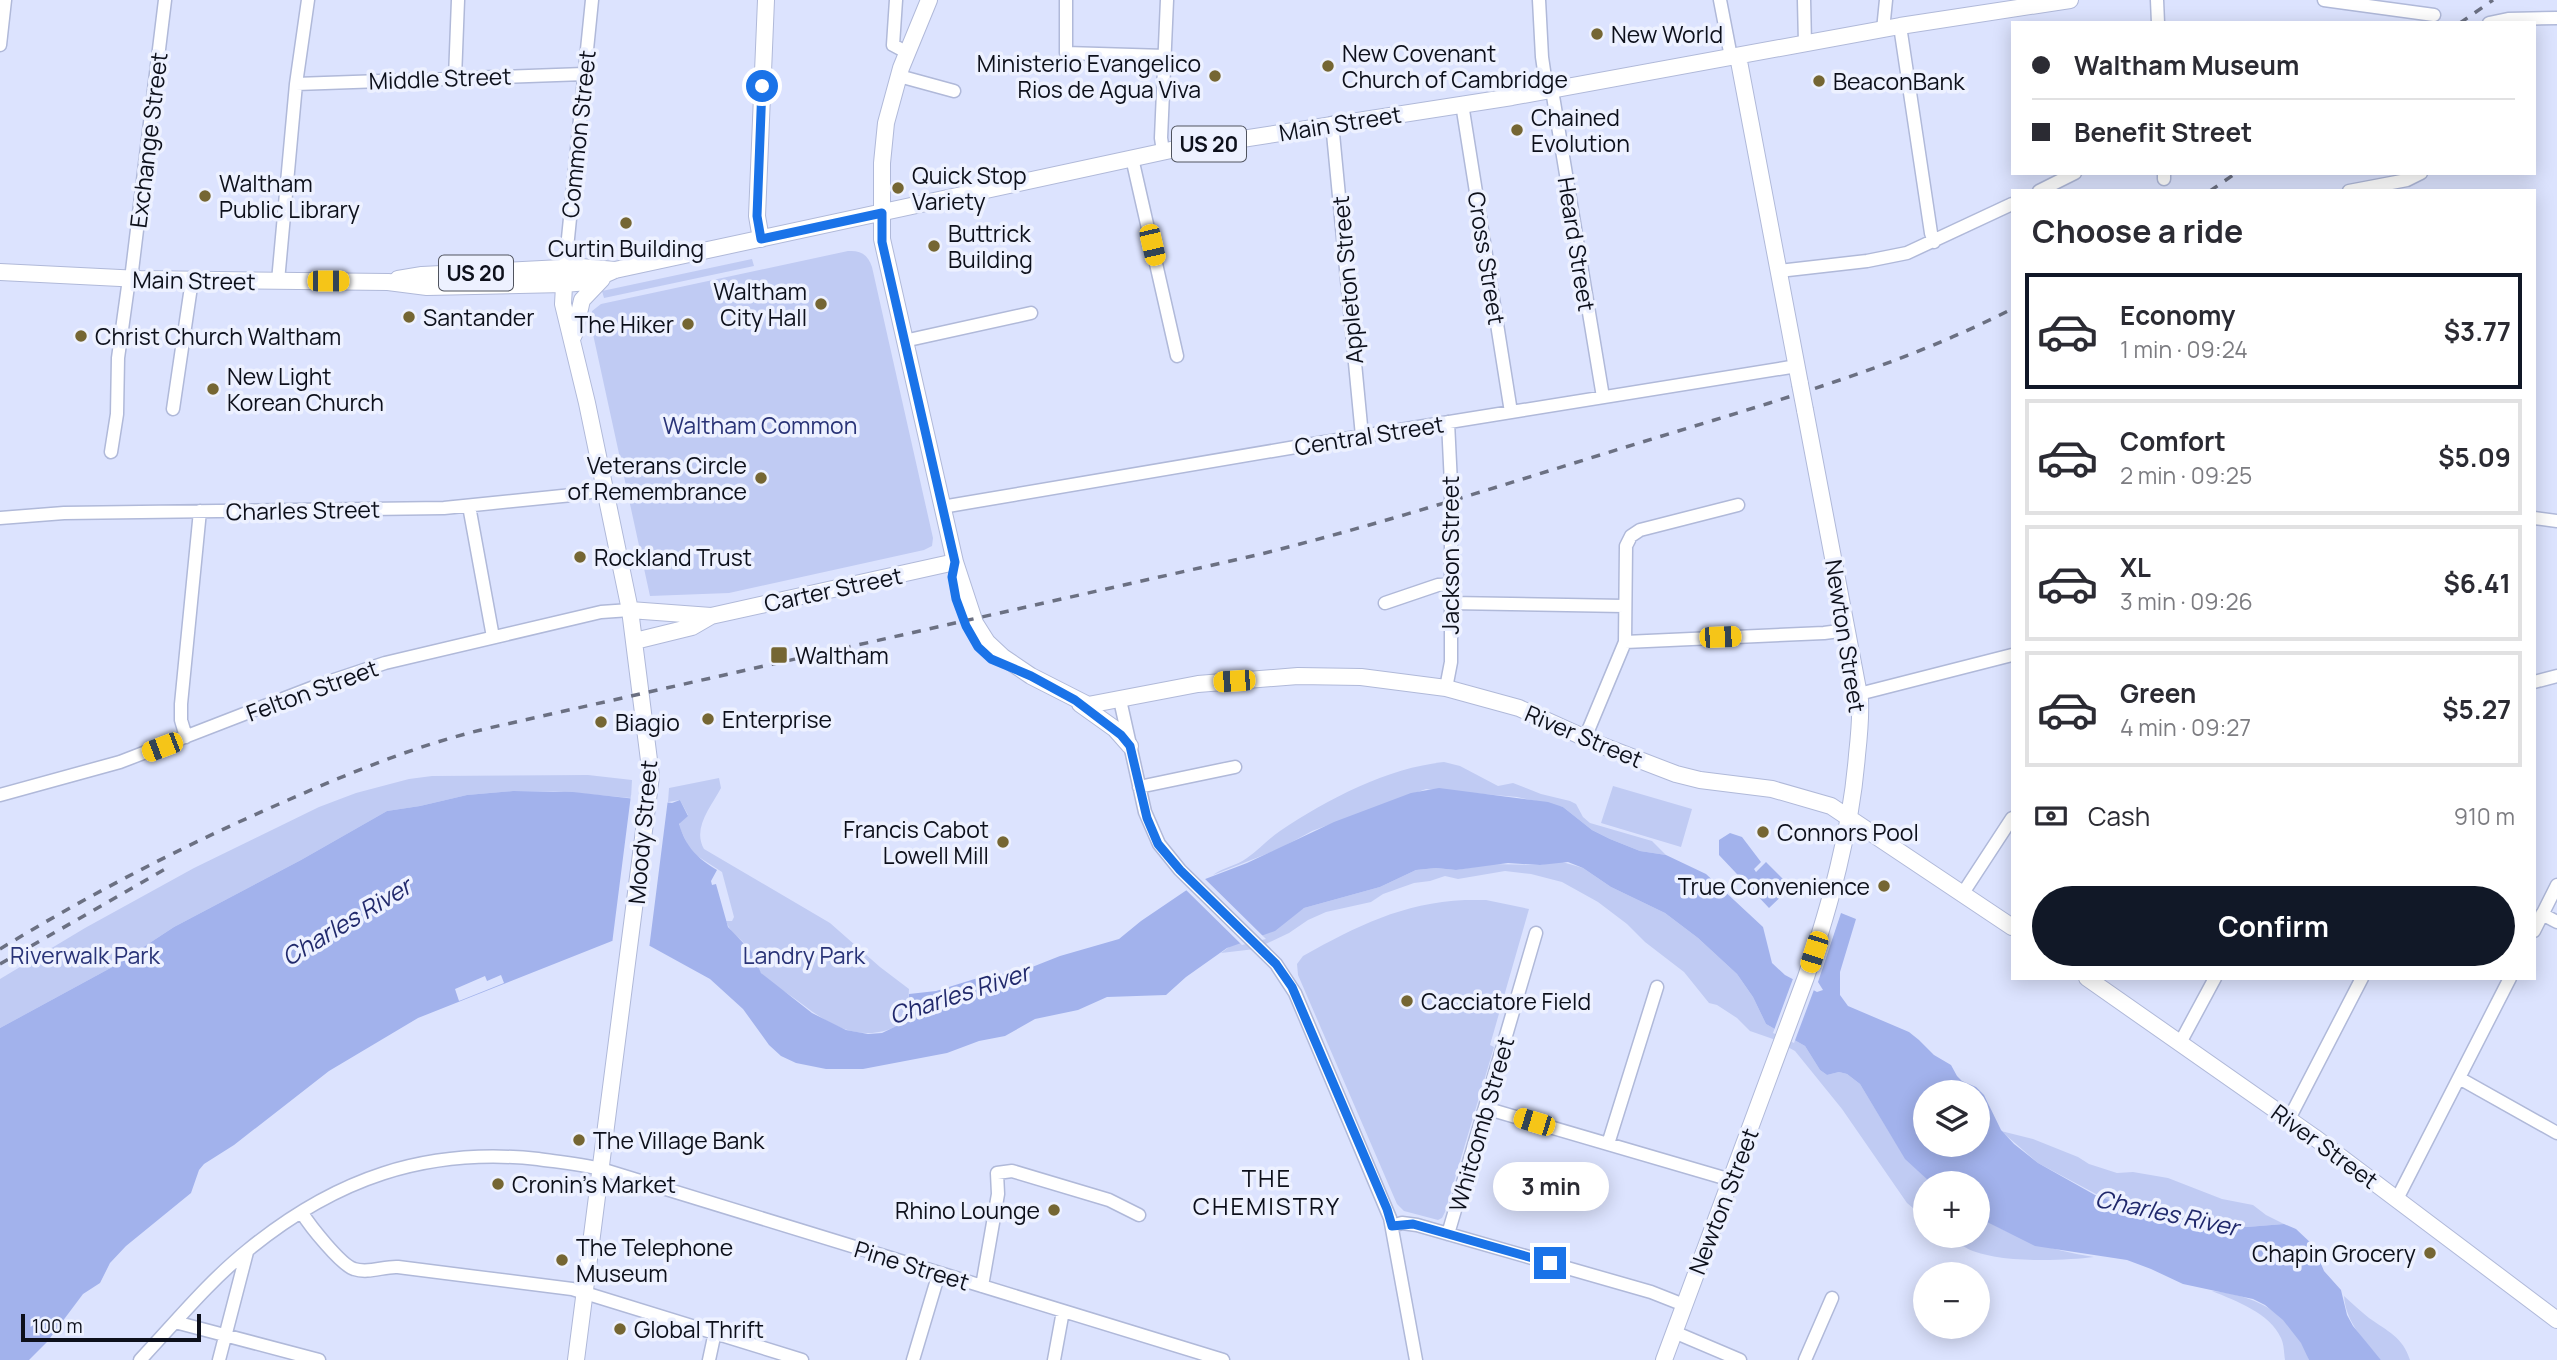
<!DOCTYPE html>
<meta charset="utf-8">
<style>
:root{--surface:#fff;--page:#f7f7f7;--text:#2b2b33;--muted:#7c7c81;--line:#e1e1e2;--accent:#111827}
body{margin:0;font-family:Manrope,sans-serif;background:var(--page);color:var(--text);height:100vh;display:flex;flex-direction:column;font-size:26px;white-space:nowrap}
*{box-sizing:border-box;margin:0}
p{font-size:23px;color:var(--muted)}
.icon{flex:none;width:38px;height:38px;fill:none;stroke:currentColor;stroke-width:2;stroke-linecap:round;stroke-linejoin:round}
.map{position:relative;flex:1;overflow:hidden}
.panel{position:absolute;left:2011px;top:189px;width:525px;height:791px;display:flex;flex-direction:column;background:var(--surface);border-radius:0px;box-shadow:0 4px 18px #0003}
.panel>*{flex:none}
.banner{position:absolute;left:2011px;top:21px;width:525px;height:154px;border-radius:0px;box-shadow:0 4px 18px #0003;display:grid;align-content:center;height:154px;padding:0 21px;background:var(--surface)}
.controls{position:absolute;left:1913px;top:1080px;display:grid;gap:14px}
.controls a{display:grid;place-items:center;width:77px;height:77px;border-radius:50%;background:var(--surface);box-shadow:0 4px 18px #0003;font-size:35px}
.scale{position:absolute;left:21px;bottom:18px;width:180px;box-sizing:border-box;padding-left:7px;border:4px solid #0d101b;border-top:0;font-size:19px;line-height:24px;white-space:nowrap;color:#0d101b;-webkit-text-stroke:5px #edf1ff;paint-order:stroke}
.end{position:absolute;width:32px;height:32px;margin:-16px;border:9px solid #1a73e8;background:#fff;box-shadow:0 0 0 4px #fff}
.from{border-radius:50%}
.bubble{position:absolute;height:49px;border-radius:24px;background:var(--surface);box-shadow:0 4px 18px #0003;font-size:23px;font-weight:700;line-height:49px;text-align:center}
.car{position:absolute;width:21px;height:42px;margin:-21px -10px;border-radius:9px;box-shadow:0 0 5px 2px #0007;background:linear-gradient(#f5c518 24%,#345 0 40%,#f5c518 0 76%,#345 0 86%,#f5c518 0)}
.banner b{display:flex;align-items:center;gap:24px;height:66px;font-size:26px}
.banner b+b{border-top:2px solid var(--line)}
.banner i{width:18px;height:18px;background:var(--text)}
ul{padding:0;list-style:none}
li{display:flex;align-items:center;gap:21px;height:116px;margin:0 14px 10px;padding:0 7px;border:4px solid var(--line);border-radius:0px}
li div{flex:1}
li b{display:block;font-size:26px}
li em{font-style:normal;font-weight:700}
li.selected{border-color:var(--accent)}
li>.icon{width:63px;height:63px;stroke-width:1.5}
h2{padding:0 21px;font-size:32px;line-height:84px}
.pay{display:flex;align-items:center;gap:18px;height:77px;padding:0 21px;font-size:26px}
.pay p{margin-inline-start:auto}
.action{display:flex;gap:14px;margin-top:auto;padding:14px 21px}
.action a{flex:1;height:80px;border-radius:42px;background:var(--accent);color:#fff;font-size:28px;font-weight:700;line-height:80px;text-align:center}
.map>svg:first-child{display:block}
.green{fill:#c0cbf3}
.water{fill:#a2b2ec;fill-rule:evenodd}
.pier{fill:#dce3fe}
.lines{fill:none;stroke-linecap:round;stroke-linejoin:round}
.minor-casing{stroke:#b0b9d9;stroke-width:15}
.major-casing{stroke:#b0b9d9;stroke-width:18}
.minor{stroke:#fff;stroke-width:12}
.major{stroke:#fff;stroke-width:16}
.rail{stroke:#6b7082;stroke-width:3.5;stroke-dasharray:9 9;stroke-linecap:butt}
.minor-bridge-casing{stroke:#b0b9d9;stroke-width:15;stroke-linecap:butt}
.major-bridge-casing{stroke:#b0b9d9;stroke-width:18;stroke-linecap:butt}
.minor-bridge{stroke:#fff;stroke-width:12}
.major-bridge{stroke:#fff;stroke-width:16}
.route{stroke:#1a73e8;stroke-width:9}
.poi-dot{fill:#756633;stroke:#edf1ff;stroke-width:2.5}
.labels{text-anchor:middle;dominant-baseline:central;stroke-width:7;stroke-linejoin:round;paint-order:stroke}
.shield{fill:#edf1ff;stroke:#50545f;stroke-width:2}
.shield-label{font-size:21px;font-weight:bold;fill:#0d101b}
.poi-label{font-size:23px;fill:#0d101b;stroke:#edf1ff;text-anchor:start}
.street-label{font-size:23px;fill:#0d101b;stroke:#edf1ff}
.park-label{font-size:23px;fill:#293377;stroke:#edf1ff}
.water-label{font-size:24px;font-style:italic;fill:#21296c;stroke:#edf1ff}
.neighbourhood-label{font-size:24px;letter-spacing:2px;fill:#0d101b;stroke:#edf1ff}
</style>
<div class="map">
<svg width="2557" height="1360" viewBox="0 0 2557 1360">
<rect width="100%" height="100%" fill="#dce3fe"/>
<!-- green -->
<path class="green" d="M848,251c13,-1 20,4 24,16l61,271 -1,8 -8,4 -195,43 -79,3 -59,-271 1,-14 9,-7z
M752,259l2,7 -150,32 -2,-7z
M1444,762l16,4 38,20 15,-3 28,11 29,7 6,3 7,13 7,6 62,18 14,14 -26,-4 -30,-12 -18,-9 -29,-23 -46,-10 -91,-8 -114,42 -33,18 -66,26c11,-8 23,-9 34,-17 12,-8 21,-19 33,-27 48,-32 107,-63 164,-69z
M588,775l44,5 -1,18 -78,-7h-40l-46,4 -47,11 -33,5 -86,49 -127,67 -58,38 -116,63v-49l85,-51 109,-60 125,-61 37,-14 53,-14 23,-3z
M719,778l2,10c-10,19 -29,40 -17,61l126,74 50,44 29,22 -2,32c-40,24 -71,9 -105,-17 -12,-10 -28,-17 -39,-29 -9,-9 -12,-23 -20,-33 -7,-7 -13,-10 -17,-21h6l2,-4 -12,-45 -31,-20 -12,-26 1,-4 8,-7 -8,-15 -12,2 1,-14z
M1613,786l79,23 -11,38 -80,-24z
M1559,861l24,7 28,19 54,26 33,25 39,36 16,23 13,27 39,22 15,24 7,5 12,-3 8,2 13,10 45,74 26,25h-6v35l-18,-15 -65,-94 -47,-58 -22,-12 -23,-8 -13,-13 -20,-13 -8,-2 -25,-31 -39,-30 -18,-18 -29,-22 -36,-20 -31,-8 -26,-3 -47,8 -13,-3 -15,5 -16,2 -31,11 -12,8 -45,10 -18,8 -19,13 -34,16 -34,4 12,-9 21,-6 50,-30 76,-21 36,-17 20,-2 20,2 35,-6 49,1z
M1465,900h21l43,9 -39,136 4,2 -49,165 -3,6 -4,2 -34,-9 -7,-7 -99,-229 -1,-11 6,-8c54,-30 99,-53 162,-56z
M2001,1131l32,8 45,18 11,7 28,9 16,-1 35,6 54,21 31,6 13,10 18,9 -37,3 -48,-2 -88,-23 -73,-39z
M1978,1216c41,24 69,33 116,41 -32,4 -103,7 -131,-11 -4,-2 -8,-7 -12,-10h27z
M2212,1291c44,4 83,24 97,69h-24c-1,-7 -1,-16 -4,-22 -11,-25 -45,-37 -69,-47z
M2344,1296c8,7 16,15 25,22 18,13 34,19 41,42h-29c-17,-20 -35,-37 -37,-64z"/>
<!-- water -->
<path class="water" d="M1439,788l109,14 15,5 29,23 18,9 30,12 26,4 40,19 57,53 9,36 13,12 32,17 6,-2 -5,-8 23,-69 15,6 -16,53v23l8,11 61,26 10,8 15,15 17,10 6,11 5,5 14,6 8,8 17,35 13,14 24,19 57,32 48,17 56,13 48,2 37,-3 12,5 17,16 11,26 17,19 6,25 6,11 28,34h-72l-8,-17 -18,-23 -18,-15 -12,-6 -70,-15 -32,-15 -24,-9 -92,-14 -52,-26 -5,-4v-33h-47l-26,-24 -45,-75 -13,-10 -8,-2 -12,3 -7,-5 -15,-24 -39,-22 -13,-27 -16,-23 -39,-36 -33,-25 -54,-26 -28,-19 -15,-6 -28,3 -32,-2 -52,7 -20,-2 -20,2 -36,17 -76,21 -29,23 -48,17 -41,29 -20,18 -59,2 -29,13 -43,9 -30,17 -26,5 -32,12 -84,16h-37l-30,-6 -15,-7 -12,-11 -26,-36 -33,-30 -60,-33 -38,-5 -194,77 -89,53 -95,74 -30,19 -5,6 -8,23 -65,53 -16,17 -10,20 -17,11 -36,48 -18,18h-29v-332l116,-63 58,-38 127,-67 86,-49 33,-5 47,-11 46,-4 60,1 99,11 8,-3 8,16 -9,8c7,23 18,34 38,46l-6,11 1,4 4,-1 12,43 23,24 10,22 51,40 34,17 22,4 14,-1 25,-12 2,-27 27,-3 45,-14 41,-6 38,-15 59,-17 22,-18 59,-40 47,-18 87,-41 77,-29zM1925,1092h53v52h-53z
M1730,833l12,4 19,25 -7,7 2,3 10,-10 25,25 -22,21 -50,-53v-15z"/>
<!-- pier -->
<path class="pier" d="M631,795l37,4 -19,150 -37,-5z
M1202,876l64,63 -24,6 -58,-57z
M501,975l3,8 -45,18 -4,-12 30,-13 2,5z
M1794,976l21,11 -21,56 -21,-10z"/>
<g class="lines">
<defs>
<path id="minor" d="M896,0l-3,45 15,8
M1066,0v53l99,3
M1539,0l3,57 5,34
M1720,0l11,57
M1804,0l1,44
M2157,0l1,23
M2324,0l110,15
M2489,23l19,-4 49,-1
M1900,26l31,207 3,9
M1883,30l3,-30
M0,45l5,-45
M899,76l55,15
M455,78l3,-78
M296,84l288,-10
M1552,90l51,307
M1462,104l49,308
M1332,123l30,313
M1163,151l-2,-13 6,-138
M1132,158l45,198
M2164,173v6
M2039,191l36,-18
M2349,191l58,-11 14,-7
M565,268l27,-268
M1779,271l88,-10 40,-8 105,-49
M131,279l34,-279
M278,281l18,-197 12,-84
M904,341l127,-28
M173,409l19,-129
M1448,422l3,62
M111,452l6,-38 1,-56 11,-79
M469,506l24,131
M942,507l371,-63 484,-78
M0,518l64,-5 380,-5 138,-14 23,-5
M2534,518l23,3
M1385,603l53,-18 13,-1
M1451,603l173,3
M1625,642l199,-9 23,-3
M2534,682l23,-6
M1446,688l5,-26v-144
M1859,694l153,-39
M1120,700l25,112 14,32 21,26 96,94 19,29 95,225 26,142
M186,737l-5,-17v-16l19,-193
M1585,738l40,-96 1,-96 5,-10 9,-6 98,-25
M1139,787l96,-20
M0,795l120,-33 199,-77 66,-22 216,-51 29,-2
M1963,893l49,-75
M2542,914l15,8
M2534,931l23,-46
M2180,1043l35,-65
M2459,1078l98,55
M1485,1108l246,72
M2289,1119l73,-141
M1608,1144l49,-157
M2397,1199l113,-221
M302,1213c8,13 39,52 52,56 15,5 30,-3 44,-2l174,22 230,71
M1392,1226l10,-3 15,2 234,67 33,13
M1448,1234l88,-301
M982,1286l16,-92 -1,-21 15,-2 97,29 30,15
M175,1322l144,38
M1674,1332l66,28
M140,1360c35,-37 68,-78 108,-110 87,-71 177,-103 290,-91 21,3 42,5 63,10l622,191
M219,1360l28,-108
M709,1360l6,-28
M913,1360l26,-87
M1054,1360l9,-49
M1805,1360l27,-62"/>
<path id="major" d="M929,0l-28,68 -15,55 -4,40v76l73,323 20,61 12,19 16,15 28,19 57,29 110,-21 100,-8 63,1 85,11 73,20 84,38 73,28 24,6 72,9 59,17 181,121
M1738,56l62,328
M761,239l-4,-23 9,-216
M565,268l-2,36 24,99 43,207 21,166 -75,584
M0,272l140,7 248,3 39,5 137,-3 24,-2 27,-12 556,-120 341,-53 388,-71 170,-26
M398,279l24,-4 159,-8 34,3
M574,335l8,-35 20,-21
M630,610l81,6 244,-54
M635,641l57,-14 19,-11
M1080,704l35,25 15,17
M2087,978l227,159 243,183
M1664,1360l142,-383c24,-72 45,-146 51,-222 2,-18 4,-36 3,-55l-55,-290"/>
</defs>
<!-- minor casing -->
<use href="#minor" class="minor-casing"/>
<!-- major casing -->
<use href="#major" class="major-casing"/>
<!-- minor -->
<use href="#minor" class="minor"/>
<!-- major -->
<use href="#major" class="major"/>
<!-- rail -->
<path class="rail" d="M2460,23l33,-23
M2210,191l26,-18
M0,949c90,-55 183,-103 279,-145 68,-30 137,-59 210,-76l768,-173c129,-32 255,-73 382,-112 126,-39 255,-74 373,-134
M0,964l167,-96"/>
<defs>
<path id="minor-bridge" d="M1451,484v34"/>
<path id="major-bridge" d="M1800,384l5,26"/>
</defs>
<!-- minor-bridge casing -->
<use href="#minor-bridge" class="minor-bridge-casing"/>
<!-- major-bridge casing -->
<use href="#major-bridge" class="major-bridge-casing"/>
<!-- minor-bridge -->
<use href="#minor-bridge" class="minor-bridge"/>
<!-- major-bridge -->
<use href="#major-bridge" class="major-bridge"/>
</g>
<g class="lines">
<!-- route -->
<path class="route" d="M762,86l-5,130 4,23 121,-26v29l73,320 -3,15 4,22 10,27 12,21 13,12 40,17 44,24 46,35 9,11 17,72 11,26 22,26 96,94 16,23 95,222 5,17 21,-2 137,39"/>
</g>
<!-- markers -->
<g class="poi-dot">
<circle cx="1597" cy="34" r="7"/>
<circle cx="1328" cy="66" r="7"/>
<circle cx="1215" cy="76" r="7"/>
<circle cx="1819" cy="81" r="7"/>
<circle cx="1517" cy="130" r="7"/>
<circle cx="898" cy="188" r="7"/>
<circle cx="205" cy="196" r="7"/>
<circle cx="626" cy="223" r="7"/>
<circle cx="934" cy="246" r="7"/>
<circle cx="821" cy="304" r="7"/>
<circle cx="409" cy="317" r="7"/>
<circle cx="688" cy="324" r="7"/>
<circle cx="81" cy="336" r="7"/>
<circle cx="213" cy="389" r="7"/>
<circle cx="761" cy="478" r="7"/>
<circle cx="580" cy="557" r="7"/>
<rect x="770" y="646" width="18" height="18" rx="3.5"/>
<circle cx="708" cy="719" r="7"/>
<circle cx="601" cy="722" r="7"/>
<circle cx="1763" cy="832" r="7"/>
<circle cx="1003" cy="842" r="7"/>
<circle cx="1884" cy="886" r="7"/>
<circle cx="1407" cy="1001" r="7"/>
<circle cx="579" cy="1140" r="7"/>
<circle cx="498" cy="1184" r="7"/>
<circle cx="1054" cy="1210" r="7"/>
<circle cx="2430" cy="1253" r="7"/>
<circle cx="562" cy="1260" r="7"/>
<circle cx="620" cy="1329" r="7"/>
</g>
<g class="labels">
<!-- shield labels -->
<g class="shield">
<rect x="1172" y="126.5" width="74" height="35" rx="5"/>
<rect x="439" y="255.5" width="74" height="35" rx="5"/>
</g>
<g class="shield-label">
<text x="1209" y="144">US 20</text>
<text x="476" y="273">US 20</text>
</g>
<!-- poi labels -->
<g class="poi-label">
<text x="1611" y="34">New World</text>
<text x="1342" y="53">New Covenant<tspan x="1342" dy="26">Church of Cambridge</tspan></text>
<text x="1201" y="63" text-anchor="end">Ministerio Evangelico<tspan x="1201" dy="26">Rios de Agua Viva</tspan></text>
<text x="1833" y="81">BeaconBank</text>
<text x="1531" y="117">Chained<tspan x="1531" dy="26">Evolution</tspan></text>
<text x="912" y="175">Quick Stop<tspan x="912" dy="26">Variety</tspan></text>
<text x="219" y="183">Waltham<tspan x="219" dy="26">Public Library</tspan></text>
<text x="948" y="233">Buttrick<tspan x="948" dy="26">Building</tspan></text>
<text x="626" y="248" text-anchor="middle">Curtin Building</text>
<text x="807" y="291" text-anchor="end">Waltham<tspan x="807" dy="26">City Hall</tspan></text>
<text x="423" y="317">Santander</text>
<text x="674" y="324" text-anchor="end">The Hiker</text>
<text x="95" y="336">Christ Church Waltham</text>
<text x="227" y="376">New Light<tspan x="227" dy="26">Korean Church</tspan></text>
<text x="747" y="465" text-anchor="end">Veterans Circle<tspan x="747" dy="26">of Remembrance</tspan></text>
<text x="594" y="557">Rockland Trust</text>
<text x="795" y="655">Waltham</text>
<text x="722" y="719">Enterprise</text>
<text x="615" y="722">Biagio</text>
<text x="989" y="829" text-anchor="end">Francis Cabot<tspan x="989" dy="26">Lowell Mill</tspan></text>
<text x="1777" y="832">Connors Pool</text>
<text x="1870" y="886" text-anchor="end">True Convenience</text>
<text x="1421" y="1001">Cacciatore Field</text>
<text x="593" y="1140">The Village Bank</text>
<text x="512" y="1184">Cronin's Market</text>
<text x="1040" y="1210" text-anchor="end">Rhino Lounge</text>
<text x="576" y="1247">The Telephone<tspan x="576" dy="26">Museum</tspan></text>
<text x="2416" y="1253" text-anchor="end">Chapin Grocery</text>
<text x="634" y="1329">Global Thrift</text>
</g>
<!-- street labels -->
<g class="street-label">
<text transform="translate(440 78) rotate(-2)">Middle Street</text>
<text transform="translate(1340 123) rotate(-9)">Main Street</text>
<text transform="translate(578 134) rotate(-84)">Common Street</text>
<text transform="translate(148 140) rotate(-83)">Exchange Street</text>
<text transform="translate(1577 244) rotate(81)">Heard Street</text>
<text transform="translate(1487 258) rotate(81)">Cross Street</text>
<text transform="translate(194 280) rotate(1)">Main Street</text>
<text transform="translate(1347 280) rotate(-95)">Appleton Street</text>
<text transform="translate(1369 435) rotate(-9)">Central Street</text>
<text transform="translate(303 510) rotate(-1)">Charles Street</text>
<text transform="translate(1450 555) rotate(-90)">Jackson Street</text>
<text transform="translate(833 589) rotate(-12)">Carter Street</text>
<text transform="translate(1846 636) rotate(81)">Newton Street</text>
<text transform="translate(312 690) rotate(-20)">Felton Street</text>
<text transform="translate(1584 736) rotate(23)">River Street</text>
<text transform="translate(642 832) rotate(-85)">Moody Street</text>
<text transform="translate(1481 1124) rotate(-74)">Whitcomb Street</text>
<text transform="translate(2325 1146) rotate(36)">River Street</text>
<text transform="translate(1723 1201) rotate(-69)">Newton Street</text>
<text transform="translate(912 1265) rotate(17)">Pine Street</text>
</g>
<!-- park labels -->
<g class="park-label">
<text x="760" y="425">Waltham Common</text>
<text x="85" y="955">Riverwalk Park</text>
<text x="804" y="955">Landry Park</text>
</g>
<!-- water labels -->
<g class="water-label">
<text transform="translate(346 921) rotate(-31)">Charles River</text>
<text transform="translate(959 993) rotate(-18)">Charles River</text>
<text transform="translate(2167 1212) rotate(12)">Charles River</text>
</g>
<!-- neighbourhood labels -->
<g class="neighbourhood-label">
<text x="1267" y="1177">THE<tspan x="1267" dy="28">CHEMISTRY</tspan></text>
</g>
</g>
</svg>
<div class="controls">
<a><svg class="icon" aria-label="layers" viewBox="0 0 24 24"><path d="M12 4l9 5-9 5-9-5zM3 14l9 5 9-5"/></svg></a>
<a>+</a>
<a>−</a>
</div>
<div class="scale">100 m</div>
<i class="end from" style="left:762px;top:86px"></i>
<i class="end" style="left:1550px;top:1263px"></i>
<div class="bubble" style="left:1493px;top:1162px;width:116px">3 min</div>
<i class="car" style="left:1152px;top:245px;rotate:167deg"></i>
<i class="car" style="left:328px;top:281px;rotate:90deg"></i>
<i class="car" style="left:1720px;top:637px;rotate:88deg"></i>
<i class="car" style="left:1234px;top:681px;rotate:266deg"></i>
<i class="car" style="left:162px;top:747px;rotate:249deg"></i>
<i class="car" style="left:1814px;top:952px;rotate:198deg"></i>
<i class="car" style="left:1534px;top:1122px;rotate:287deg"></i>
<div class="banner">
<b><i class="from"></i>Waltham Museum</b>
<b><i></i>Benefit Street</b>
</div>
<section class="panel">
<h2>Choose a ride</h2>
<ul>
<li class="selected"><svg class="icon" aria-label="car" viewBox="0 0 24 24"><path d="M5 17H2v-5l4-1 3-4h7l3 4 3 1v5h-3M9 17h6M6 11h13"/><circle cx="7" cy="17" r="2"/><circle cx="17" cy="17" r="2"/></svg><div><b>Economy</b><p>1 min · 09:24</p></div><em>$3.77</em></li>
<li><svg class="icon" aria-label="car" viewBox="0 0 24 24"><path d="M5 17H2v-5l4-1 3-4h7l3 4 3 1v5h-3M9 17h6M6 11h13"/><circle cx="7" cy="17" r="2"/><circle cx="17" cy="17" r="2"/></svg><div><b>Comfort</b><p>2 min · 09:25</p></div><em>$5.09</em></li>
<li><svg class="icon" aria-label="car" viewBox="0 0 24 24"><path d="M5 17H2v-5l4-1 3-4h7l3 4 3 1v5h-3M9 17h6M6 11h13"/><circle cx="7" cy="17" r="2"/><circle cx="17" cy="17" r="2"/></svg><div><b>XL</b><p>3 min · 09:26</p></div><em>$6.41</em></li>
<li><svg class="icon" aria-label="car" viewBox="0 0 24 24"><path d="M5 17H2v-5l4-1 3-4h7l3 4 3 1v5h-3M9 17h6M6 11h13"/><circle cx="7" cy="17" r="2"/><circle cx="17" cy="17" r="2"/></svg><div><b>Green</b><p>4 min · 09:27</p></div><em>$5.27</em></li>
</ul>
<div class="pay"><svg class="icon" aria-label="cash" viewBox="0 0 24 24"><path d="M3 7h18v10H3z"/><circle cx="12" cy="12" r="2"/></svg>Cash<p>910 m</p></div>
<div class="action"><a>Confirm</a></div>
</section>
</div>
